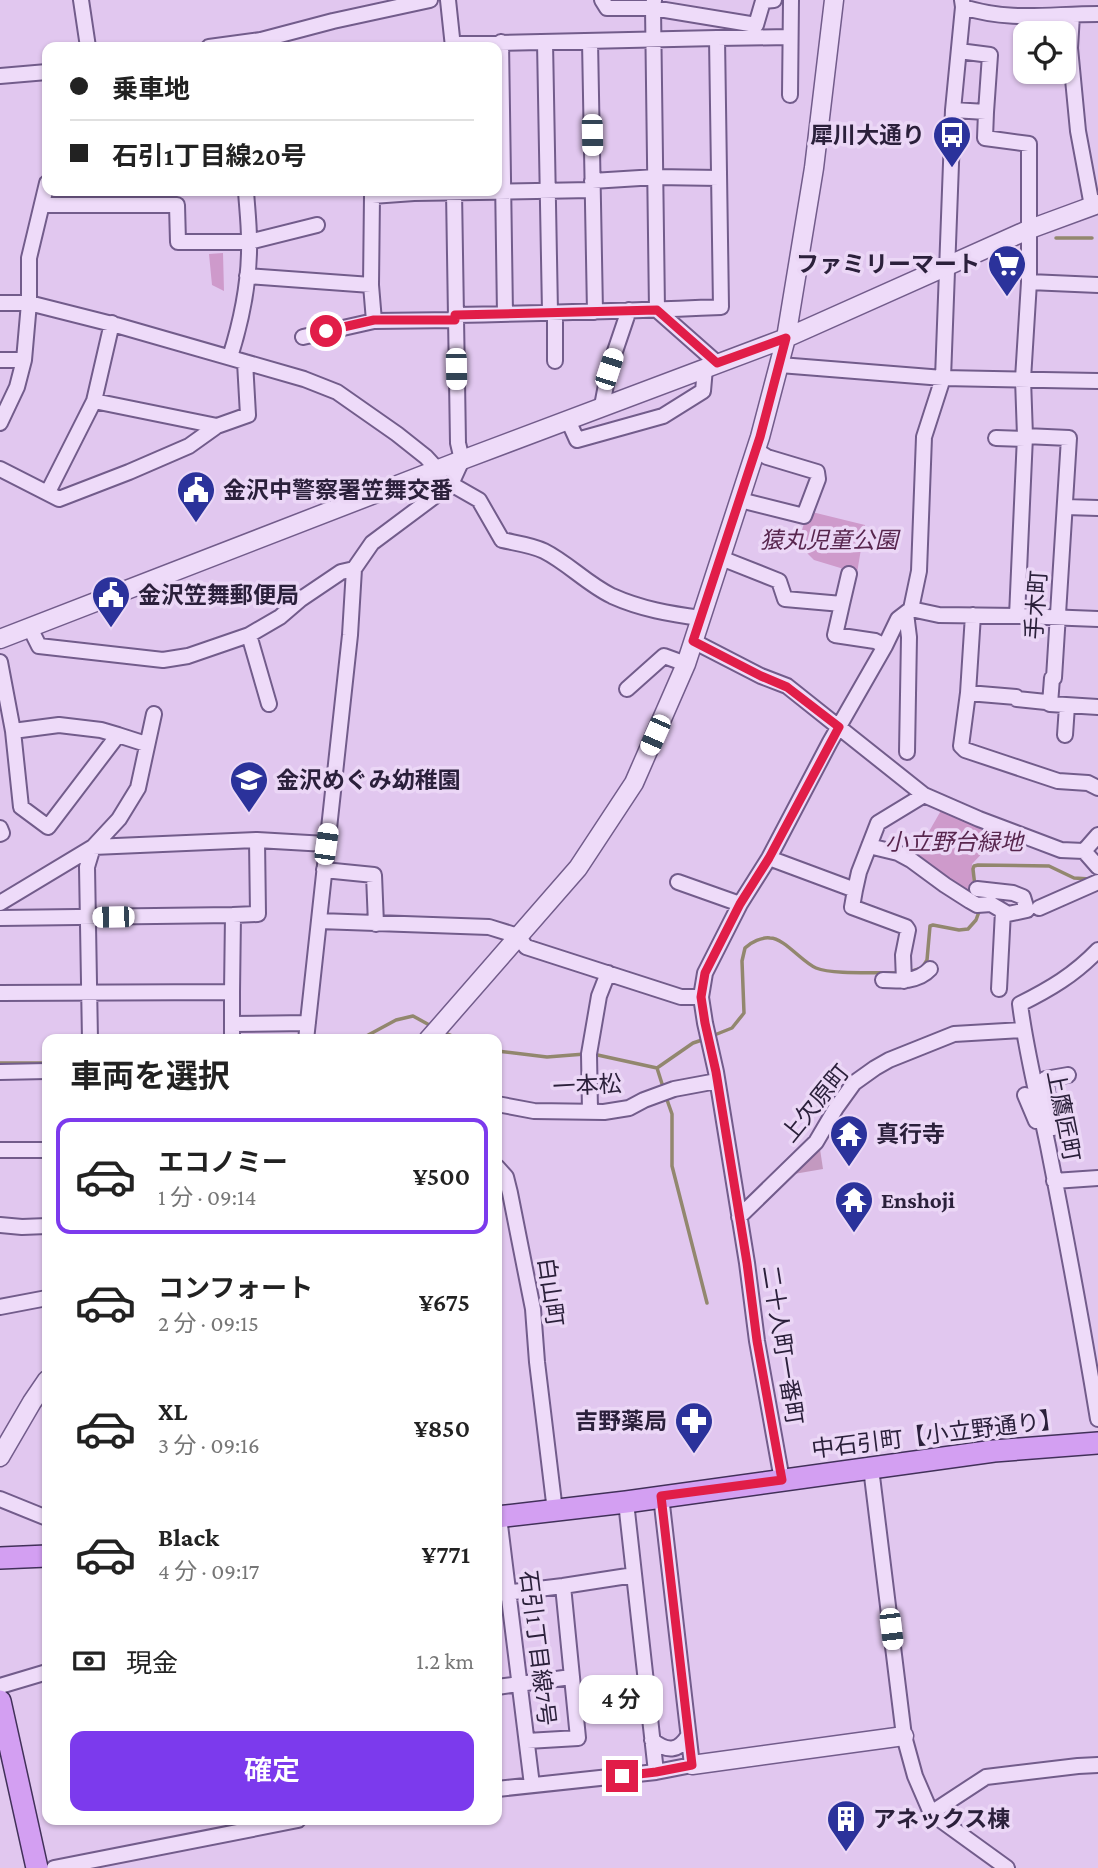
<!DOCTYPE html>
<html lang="ja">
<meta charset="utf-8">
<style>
:root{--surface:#fff;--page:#f6f6f6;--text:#222;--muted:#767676;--line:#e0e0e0;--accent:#7c3aed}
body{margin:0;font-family:"Crimson Pro","Noto Sans JP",serif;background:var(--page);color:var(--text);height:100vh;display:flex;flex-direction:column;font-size:26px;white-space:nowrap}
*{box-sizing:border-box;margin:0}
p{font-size:23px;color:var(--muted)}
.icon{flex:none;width:38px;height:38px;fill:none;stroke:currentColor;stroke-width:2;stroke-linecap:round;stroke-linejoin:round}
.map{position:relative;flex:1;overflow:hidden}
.drawer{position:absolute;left:42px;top:1034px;width:460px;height:791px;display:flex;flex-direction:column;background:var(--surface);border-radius:14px;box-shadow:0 2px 5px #0004}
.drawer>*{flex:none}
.top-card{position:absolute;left:42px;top:42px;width:460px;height:154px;border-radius:14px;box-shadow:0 2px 5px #0004;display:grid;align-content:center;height:154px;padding:0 28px;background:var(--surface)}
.tools{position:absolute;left:1013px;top:21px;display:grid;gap:14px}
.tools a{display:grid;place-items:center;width:63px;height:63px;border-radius:14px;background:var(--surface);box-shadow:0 2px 5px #0004;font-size:35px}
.end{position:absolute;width:32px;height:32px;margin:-16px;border:9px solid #e11d48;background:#fff;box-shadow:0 0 0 4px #fff}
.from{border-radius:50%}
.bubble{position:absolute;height:49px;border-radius:14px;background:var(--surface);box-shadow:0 2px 5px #0004;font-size:23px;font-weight:600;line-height:49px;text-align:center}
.car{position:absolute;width:21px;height:42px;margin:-21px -10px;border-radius:9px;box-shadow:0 0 5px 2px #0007;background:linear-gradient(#fff 24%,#345 0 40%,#fff 0 76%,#345 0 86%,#fff 0)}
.top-card b{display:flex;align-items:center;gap:24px;height:66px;font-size:26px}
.top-card b+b{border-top:2px solid var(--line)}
.top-card i{width:18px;height:18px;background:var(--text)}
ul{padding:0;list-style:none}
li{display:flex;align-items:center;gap:21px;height:116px;margin:0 14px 10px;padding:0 14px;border:4px solid transparent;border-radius:14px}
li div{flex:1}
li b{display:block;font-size:26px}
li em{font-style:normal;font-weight:600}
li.selected{border-color:var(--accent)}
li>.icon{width:63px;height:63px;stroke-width:1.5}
h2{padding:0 28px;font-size:32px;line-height:84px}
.pay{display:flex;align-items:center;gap:18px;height:77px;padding:0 28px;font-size:26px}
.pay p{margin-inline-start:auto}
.primary-button{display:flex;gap:14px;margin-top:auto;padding:14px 28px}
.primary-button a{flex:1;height:80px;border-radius:14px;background:var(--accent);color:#fff;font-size:28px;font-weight:600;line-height:80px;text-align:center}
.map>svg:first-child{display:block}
.green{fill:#ce9acb}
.cemetery{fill:#c399c0}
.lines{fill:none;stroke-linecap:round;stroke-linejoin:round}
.stream{stroke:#92876e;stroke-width:3.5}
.minor-casing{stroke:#725c8b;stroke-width:18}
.tertiary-casing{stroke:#725c8b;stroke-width:21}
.primary-casing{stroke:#413059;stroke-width:24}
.minor{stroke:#eedbf9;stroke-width:14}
.tertiary{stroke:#eedbf9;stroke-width:18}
.primary{stroke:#d39ff2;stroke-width:21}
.route{stroke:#e11d48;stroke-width:9}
.labels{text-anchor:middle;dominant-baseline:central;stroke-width:7;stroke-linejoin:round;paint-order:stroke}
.poi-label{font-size:23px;font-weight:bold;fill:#2b203b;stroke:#ebd7f6;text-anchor:start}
.park-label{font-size:23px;font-style:italic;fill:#58264e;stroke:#ebd7f6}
.street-label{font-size:23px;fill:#2b203b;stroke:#ebd7f6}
</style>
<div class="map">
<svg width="1098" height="1868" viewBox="0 0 1098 1868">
<rect width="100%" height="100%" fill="#e1c7ef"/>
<!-- green -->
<path class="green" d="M223,253l1,38 -12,-6 -3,-31z
M812,512l53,13 -8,48 -43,-13 -16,-16 7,-24z
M943,807l60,24 -31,33 1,27 2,6 -5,1 -55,-42z"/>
<!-- cemetery -->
<path class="cemetery" d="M815,1147l5,2 3,20 -35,6z"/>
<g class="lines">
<!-- stream -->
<path class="stream" d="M1056,238h36
M975,887l-2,-18 1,-3 4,-1 71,1 25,12 16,1
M909,972l13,-4 5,-8 3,-34 3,-1 26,5 9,-1 8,-9 4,-11
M443,1032l19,8
M712,1036l20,-8 12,-15 -2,-52 3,-13c6,-6 17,-11 25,-10 14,0 32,24 46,30 17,7 62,4 82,5
M359,1040l37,-20 17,-4 20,11
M497,1051l50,6 38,-3
M593,1054l64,14 36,-25 12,-4
M0,1063h47
M657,1068l7,22
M666,1097l6,17v52l35,137"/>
<defs>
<path id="minor" d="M81,0l7,47
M448,0l5,47
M602,0l5,8h46l103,17 7,-24 11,-1
M654,0l-1,8 4,302 60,53
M963,7c48,15 86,7 135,7
M1072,15l-2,33 8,83 14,75
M717,38l73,-1
M590,41l5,271
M501,42l4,272
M545,42l5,270
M453,44l264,-6 4,269c-89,4 -177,6 -266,8
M209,47l52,-7 72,-19 97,-21
M959,51l31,4 -4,57
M0,76l47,-4
M790,95l1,-95
M953,110l33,2 -1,26 44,6v138l-6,97 2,57 -8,180
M592,181l64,-4 63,1
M43,205h134l1,37h71l68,-17
M247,276l124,9
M1029,282l69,3
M0,303h29l87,22 188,54 33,13 60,42 29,23 12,13
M555,312v49
M455,320l-81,1 -3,-36 1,-89 42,-3 178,-3
M303,337l71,-16
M230,357c12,-38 20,-78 19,-117 0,-17 -2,-33 -3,-49
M0,360h24
M780,365l163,13 155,3
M94,401l123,25
M602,406l7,-37 20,-59
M568,420l9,20 86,-24 40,-25 2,-23
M0,423l17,-36 7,-27 5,-57v-45l18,-75
M1025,436l44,2 -15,240h-2l-2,26
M996,438l29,1
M0,469l59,30 70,-27 60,-26 28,-20 31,-11 -3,-53
M451,484l28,16 23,40c13,3 30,5 42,11 24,12 43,33 68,45 29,13 58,18 89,22
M48,492l46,-91 18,-78
M740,500l64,16 14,-37 -1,-7 -50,-15 -11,-7
M1066,507l32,1
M721,558l58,23 6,18 57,5 -7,31 40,6 10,5
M842,604l7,-30
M911,609l28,6 82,1 77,3
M906,613l3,24 -2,115
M973,615l-5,78 -7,53 4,4 93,31 30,2 10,5
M30,628l9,18 124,14 25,-4 61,-21 31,-18 21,-18 40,-27 13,-3
M249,635l20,69
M693,641l68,35 26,10 137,109 55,24 82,31 23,1 14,16
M0,662l13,69 8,76 27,20 70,-92 28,9
M627,689l37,-33 22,8
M968,693l48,4 1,2 29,3 4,2 48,3
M13,731l46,-6 42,5 17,5
M1065,735l2,-29
M0,828l2,5 -2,1
M869,846l29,7 13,7 34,25 25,16 7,4 14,-1 17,10 19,-4 -4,-13 -10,-4 -36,-4
M93,847l164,-7 69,4
M1084,851l14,-16
M769,858l86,32 4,-18 19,-49 46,-28
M324,870l50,5 2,49
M678,882l62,22
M855,890l-3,17 54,20 2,3 -5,25 1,26
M0,903l93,-56 26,-28 19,-31 16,-74
M1039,908l59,-26
M0,918l233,-3
M319,921l170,6 29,9 8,11 155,50h20
M1098,950c-24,25 -48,39 -78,54 6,48 18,94 28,142 18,91 35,182 50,273
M883,980c16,1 35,2 47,-11
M999,989l4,-78
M0,993l232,-1 1,-77 25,-1 -1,-74
M232,1024l76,-1
M90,1040l-3,-173 6,-20
M232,1040v-48
M306,1040l44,-405 4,-66 18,-26 79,-59 11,-24 -4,-17 -4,-252
M0,1072l47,-1
M1025,1095l11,26
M497,1104l37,7 70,1 25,-4 15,-8 30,-11 43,-8
M590,1111l-1,-57 10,-58 9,-23
M1053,1128l-8,-49 23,-4
M0,1150h47
M497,1167l9,10 4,16 23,116 4,53 18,149
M1054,1181l44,-3
M739,1217l77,-75 20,-34 18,-25 21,-15 14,-8 65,-26 69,-4
M0,1225l22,2 25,-1
M0,1307l47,-9
M871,1468l33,268 11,40 16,37
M782,1480l-25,-139 -10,-78 -31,-191 -11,-49 -4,-26 4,-24 35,-69 29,-46 61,-116 55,-96 13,-27 13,-10 8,-38 5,-134 19,-59 10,-268 10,-103 -1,-7
M0,1499l47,19
M626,1502l30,270
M499,1517l33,268
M497,1594l66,-8 71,-11
M0,1686l47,-14
M497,1687l74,-10
M652,1740c15,12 26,12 36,-4
M527,1741l51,-3 -15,-152
M497,1789l159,-17 36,-7 -31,-269
M931,1813l55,-36 92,-11 20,-1
M931,1813l76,55
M54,1868l244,-48"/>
<path id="tertiary" d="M0,639l462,-179 324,-122 244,-109 68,-25
M428,1040l150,-172 56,-85 52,-119 74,-227 26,-99 28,-170 20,-168
M0,1457l32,-55 15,-22
M692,1765l212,-29"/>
<path id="primary" d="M497,1517l129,-15 368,-51 104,-8
M0,1558l47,-2
M0,1701l37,167"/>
</defs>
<!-- minor casing -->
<use href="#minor" class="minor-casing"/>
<!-- tertiary casing -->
<use href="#tertiary" class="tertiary-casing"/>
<!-- primary casing -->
<use href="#primary" class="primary-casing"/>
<!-- minor -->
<use href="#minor" class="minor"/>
<!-- tertiary -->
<use href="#tertiary" class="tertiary"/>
<!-- primary -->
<use href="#primary" class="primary"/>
</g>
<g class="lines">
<!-- route -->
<path class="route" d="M326,331l48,-11h81v-5l202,-5 60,53 69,-25 -26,99 -67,204 68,35 26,11 52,40 -70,131 -29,46 -35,69 -4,24 4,26 11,49 31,191 10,78 25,139 -121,16 31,269 -36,7 -34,4"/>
</g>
<!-- icons -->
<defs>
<symbol id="bus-pin" viewBox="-11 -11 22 30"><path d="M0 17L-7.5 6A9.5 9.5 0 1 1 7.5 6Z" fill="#2b329b" stroke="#ebd7f6"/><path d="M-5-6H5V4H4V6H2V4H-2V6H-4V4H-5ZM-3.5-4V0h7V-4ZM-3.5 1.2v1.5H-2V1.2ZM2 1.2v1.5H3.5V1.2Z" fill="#fff"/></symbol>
<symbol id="supermarket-pin" viewBox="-11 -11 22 30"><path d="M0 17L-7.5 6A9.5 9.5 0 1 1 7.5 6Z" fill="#2b329b" stroke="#ebd7f6"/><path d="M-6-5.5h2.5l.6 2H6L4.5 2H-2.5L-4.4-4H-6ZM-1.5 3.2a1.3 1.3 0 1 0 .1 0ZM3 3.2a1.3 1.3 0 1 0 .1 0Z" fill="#fff"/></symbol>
<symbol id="civic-pin" viewBox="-11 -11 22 30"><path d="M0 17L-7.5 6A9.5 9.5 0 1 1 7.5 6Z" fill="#2b329b" stroke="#ebd7f6"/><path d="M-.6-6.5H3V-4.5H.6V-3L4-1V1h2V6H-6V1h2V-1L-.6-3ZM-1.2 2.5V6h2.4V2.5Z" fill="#fff"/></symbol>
<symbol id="school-pin" viewBox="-11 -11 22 30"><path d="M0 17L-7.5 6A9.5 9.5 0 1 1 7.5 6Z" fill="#2b329b" stroke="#ebd7f6"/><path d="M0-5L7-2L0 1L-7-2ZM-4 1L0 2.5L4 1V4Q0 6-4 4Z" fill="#fff"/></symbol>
<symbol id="temple-pin" viewBox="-11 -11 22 30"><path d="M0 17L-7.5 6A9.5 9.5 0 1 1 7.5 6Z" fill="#2b329b" stroke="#ebd7f6"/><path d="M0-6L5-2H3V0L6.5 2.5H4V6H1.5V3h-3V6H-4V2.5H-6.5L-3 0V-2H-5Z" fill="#fff"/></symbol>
<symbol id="pharmacy-pin" viewBox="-11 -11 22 30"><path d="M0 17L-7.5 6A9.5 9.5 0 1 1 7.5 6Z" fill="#2b329b" stroke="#ebd7f6"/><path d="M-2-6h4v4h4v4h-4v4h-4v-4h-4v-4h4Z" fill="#fff"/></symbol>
<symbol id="building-pin" viewBox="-11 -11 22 30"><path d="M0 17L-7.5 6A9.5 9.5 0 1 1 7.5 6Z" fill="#2b329b" stroke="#ebd7f6"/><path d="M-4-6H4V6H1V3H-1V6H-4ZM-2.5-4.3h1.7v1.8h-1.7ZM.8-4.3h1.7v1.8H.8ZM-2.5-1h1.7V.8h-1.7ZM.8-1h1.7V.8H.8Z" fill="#fff"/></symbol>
</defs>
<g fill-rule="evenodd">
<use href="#bus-pin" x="930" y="113" width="44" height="60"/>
<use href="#supermarket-pin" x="985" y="242" width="44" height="60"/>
<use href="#civic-pin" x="174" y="468" width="44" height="60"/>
<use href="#civic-pin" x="89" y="573" width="44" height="60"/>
<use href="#school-pin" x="227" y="758" width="44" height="60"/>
<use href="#temple-pin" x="827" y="1112" width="44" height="60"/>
<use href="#temple-pin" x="832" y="1178" width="44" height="60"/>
<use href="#pharmacy-pin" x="672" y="1399" width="44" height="60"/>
<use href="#building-pin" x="824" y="1797" width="44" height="60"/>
</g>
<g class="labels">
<!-- poi labels -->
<g class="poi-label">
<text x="925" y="135" text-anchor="end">犀川大通り</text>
<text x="980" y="264" text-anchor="end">ファミリーマート</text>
<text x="223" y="490">金沢中警察署笠舞交番</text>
<text x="138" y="595">金沢笠舞郵便局</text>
<text x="276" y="780">金沢めぐみ幼稚園</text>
<text x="876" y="1134">真行寺</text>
<text x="881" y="1200">Enshoji</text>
<text x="667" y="1421" text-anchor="end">吉野薬局</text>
<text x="873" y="1819">アネックス棟</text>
</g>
<!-- park labels -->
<g class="park-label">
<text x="829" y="540">猿丸児童公園</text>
<text x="954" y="842">小立野台緑地</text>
</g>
<!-- street labels -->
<g class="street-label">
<text transform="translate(1036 605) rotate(-86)">手木町</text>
<text transform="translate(587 1085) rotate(-3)">一本松</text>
<text transform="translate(815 1103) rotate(-51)">上欠原町</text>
<text transform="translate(1064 1116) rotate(79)">上鷹匠町</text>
<text transform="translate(551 1292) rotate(82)">白山町</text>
<text transform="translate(783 1345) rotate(81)">二十人町一番町</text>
<text transform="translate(937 1434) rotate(-7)">中石引町【小立野通り】</text>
<text transform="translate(538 1648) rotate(83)">石引1丁目線7号</text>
</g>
</g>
</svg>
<div class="tools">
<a><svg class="icon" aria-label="locate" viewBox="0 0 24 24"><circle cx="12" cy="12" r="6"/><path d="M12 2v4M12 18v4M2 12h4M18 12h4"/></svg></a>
</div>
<i class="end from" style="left:326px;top:331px"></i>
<i class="end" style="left:622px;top:1776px"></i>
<div class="bubble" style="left:579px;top:1675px;width:84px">4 分</div>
<i class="car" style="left:592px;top:135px;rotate:179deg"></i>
<i class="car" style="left:456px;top:369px;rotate:179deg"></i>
<i class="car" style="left:609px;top:369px;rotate:18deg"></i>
<i class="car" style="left:655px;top:735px;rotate:204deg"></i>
<i class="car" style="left:326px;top:844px;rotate:8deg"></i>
<i class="car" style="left:113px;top:917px;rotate:269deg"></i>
<i class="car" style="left:891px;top:1629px;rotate:173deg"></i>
<div class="top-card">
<b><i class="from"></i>乗車地</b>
<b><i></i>石引1丁目線20号</b>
</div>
<section class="drawer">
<h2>車両を選択</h2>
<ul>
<li class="selected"><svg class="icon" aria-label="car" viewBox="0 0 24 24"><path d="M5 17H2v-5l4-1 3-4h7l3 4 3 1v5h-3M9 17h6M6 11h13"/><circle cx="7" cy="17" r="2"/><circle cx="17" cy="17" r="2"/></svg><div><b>エコノミー</b><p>1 分 · 09:14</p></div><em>¥500</em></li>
<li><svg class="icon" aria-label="car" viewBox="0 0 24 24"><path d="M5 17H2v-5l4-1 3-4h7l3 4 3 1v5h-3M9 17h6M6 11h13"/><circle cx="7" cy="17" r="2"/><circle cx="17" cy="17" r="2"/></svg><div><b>コンフォート</b><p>2 分 · 09:15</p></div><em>¥675</em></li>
<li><svg class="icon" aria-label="car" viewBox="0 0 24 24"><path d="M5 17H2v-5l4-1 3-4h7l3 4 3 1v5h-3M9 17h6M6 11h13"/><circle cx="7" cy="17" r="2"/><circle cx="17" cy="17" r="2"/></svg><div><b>XL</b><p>3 分 · 09:16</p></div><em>¥850</em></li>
<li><svg class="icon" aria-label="car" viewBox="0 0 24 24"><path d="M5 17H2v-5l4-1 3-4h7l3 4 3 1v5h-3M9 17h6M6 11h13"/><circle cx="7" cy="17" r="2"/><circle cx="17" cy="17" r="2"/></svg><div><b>Black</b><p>4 分 · 09:17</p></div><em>¥771</em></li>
</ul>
<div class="pay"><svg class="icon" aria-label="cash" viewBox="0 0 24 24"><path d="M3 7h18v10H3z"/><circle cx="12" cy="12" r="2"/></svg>現金<p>1.2 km</p></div>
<div class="primary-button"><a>確定</a></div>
</section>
</div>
